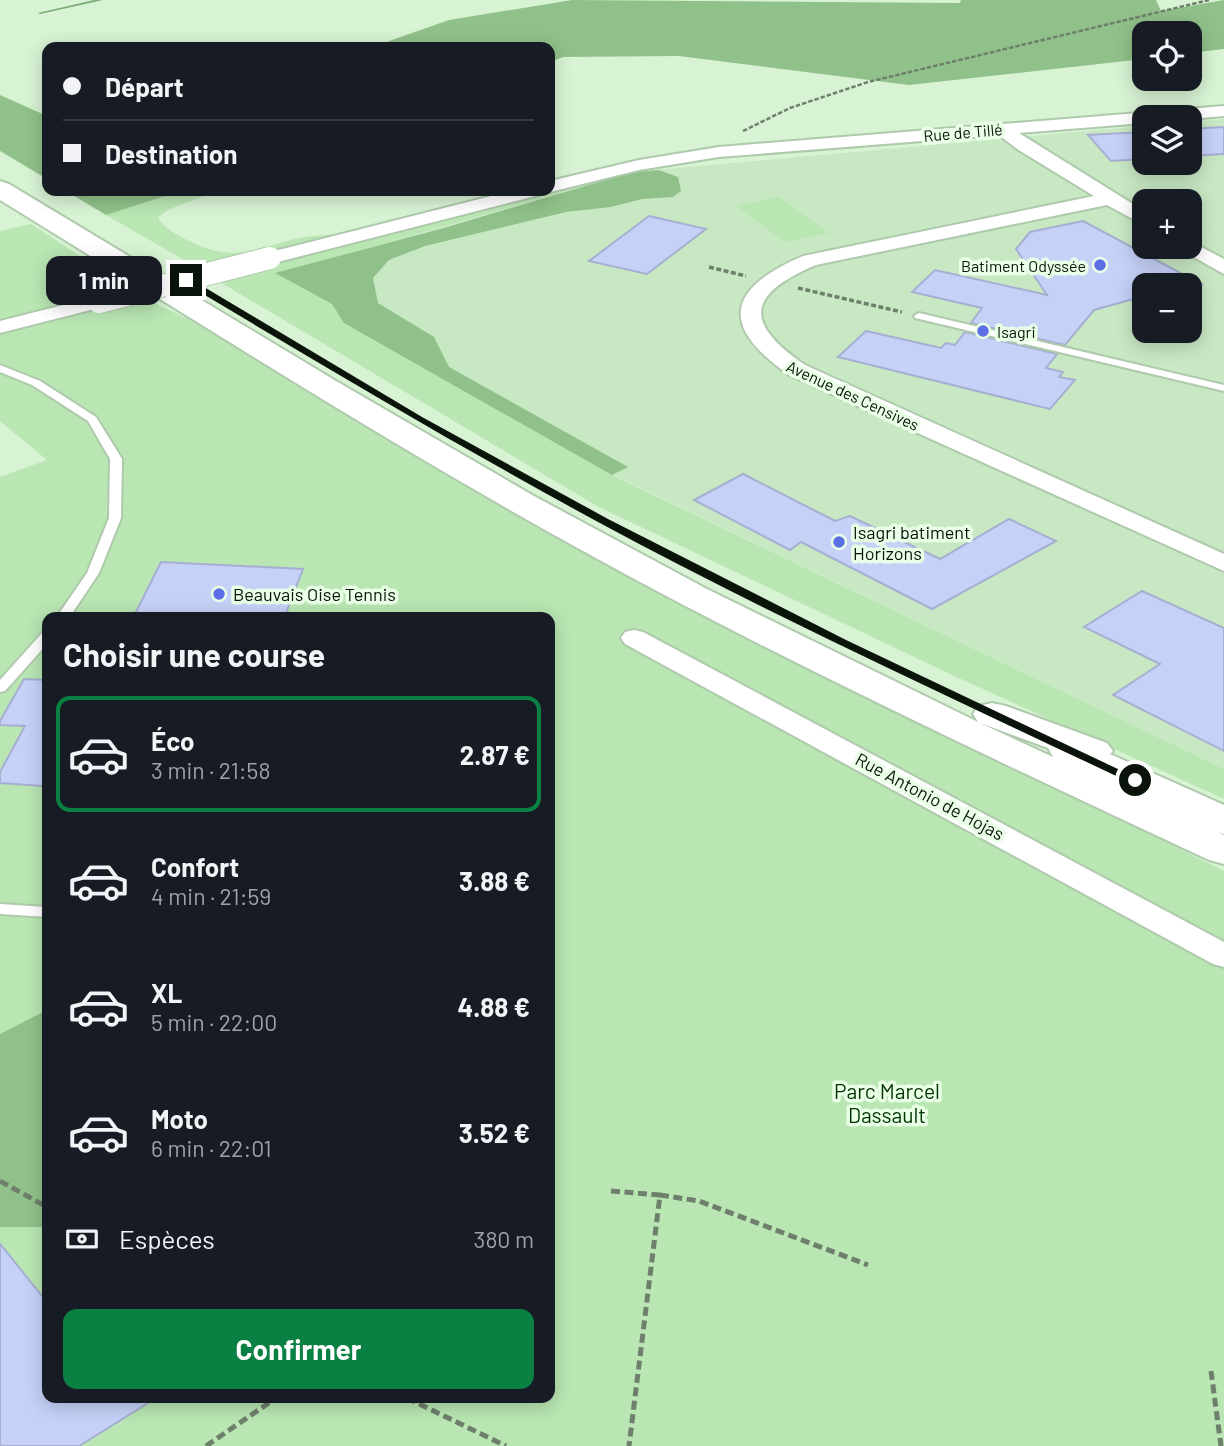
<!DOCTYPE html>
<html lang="fr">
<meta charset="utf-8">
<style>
:root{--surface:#171b24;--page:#20242c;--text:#f1f3f6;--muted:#9ea1a6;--line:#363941;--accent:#0b8043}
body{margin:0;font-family:Barlow,sans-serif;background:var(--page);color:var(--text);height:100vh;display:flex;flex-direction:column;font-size:26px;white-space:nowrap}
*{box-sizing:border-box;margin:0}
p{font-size:23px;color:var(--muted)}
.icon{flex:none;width:38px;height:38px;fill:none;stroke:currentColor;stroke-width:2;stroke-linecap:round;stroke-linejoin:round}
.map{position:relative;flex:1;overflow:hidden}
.details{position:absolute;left:42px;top:612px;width:513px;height:791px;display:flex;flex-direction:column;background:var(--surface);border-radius:14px;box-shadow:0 4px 18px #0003}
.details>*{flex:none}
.guide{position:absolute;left:42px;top:42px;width:513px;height:154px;border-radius:14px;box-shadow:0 4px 18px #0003;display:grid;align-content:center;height:154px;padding:0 21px;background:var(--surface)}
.controls{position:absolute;left:1132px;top:21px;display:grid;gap:14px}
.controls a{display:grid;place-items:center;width:70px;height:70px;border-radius:14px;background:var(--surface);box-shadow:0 4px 18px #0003;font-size:35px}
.end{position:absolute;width:32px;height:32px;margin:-16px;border:9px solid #0b140a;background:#fff;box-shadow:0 0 0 4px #fff}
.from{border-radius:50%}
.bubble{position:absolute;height:49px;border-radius:14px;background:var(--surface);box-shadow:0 4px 18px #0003;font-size:23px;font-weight:700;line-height:49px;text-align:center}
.guide b{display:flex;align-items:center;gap:24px;height:66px;font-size:26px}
.guide b+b{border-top:2px solid var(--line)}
.guide i{width:18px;height:18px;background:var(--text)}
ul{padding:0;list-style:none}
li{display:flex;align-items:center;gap:21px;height:116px;margin:0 14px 10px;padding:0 7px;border:4px solid transparent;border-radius:14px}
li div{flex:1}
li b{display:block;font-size:26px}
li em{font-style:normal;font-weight:700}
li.current{border-color:var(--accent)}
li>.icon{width:63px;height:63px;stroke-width:1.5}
h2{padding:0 21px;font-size:32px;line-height:84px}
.pay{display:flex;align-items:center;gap:18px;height:77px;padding:0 21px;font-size:26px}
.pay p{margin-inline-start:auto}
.cta{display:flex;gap:14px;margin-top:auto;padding:14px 21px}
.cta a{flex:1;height:80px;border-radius:14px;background:var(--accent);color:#fff;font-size:28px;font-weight:700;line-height:80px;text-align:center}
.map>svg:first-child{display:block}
.built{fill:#c8e8c4;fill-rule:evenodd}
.green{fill:#b9e6b3;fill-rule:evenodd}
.forest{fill:#91c18a}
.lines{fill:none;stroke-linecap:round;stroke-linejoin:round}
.stream{fill:#7bab75;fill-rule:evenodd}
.building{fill:#c6d1f8;stroke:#a6afd1;stroke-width:2}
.service-casing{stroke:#afc9ac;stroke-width:4}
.minor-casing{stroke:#afc9ac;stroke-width:4}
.primary-casing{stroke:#afc9ac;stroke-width:4}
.path-far2{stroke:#6e806c;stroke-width:2.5;stroke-dasharray:4.5 2;stroke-linecap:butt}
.path-far1{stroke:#6e806c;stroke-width:3.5;stroke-dasharray:5 2.5;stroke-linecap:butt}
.path{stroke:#6e806c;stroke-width:5;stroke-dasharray:9 4.5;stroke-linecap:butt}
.service{fill:#fff;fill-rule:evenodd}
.minor{fill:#fff;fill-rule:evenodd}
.primary{fill:#fff;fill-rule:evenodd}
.minor-bridge-casing{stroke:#afc9ac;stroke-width:24;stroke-linecap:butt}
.minor-bridge{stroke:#fff;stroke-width:22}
.route{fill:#0b140a}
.poi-dot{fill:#5d6fe6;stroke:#e9ffe6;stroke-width:2.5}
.labels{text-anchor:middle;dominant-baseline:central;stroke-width:7;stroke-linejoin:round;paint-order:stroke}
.far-street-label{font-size:16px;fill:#0b140a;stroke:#e9ffe6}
.far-poi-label{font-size:16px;fill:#0b140a;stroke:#e9ffe6;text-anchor:end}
.poi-label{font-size:18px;fill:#0b140a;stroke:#e9ffe6;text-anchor:start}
.street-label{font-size:18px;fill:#0b140a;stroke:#e9ffe6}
.near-park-label{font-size:21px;fill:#013500;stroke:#e9ffe6}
</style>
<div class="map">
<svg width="1224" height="1446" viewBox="0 0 1224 1446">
<rect width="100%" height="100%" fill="#d8f3d4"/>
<!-- built -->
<path class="built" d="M1224,119v650l-654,-315 -306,-177 368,-105 512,-46v37h46v-41zM1144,201h46v46h-46zM1144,285h46v46h-46z"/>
<!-- green -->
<path class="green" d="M632,172l-356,102 56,30 12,19 268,152 612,294v30l-272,-124 -355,-169 -384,-228z
M181,191h30c-16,13 -39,12 -53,27 8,11 17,16 29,22 43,22 61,11 104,0 19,-5 40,-5 59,-7l-150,36 -94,-54z
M779,197l50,36 -44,9 -49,-36z
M31,224l98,64 -129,33v-90z
M142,297l67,32 363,216 652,326v575h-1224v-969l47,-17 -47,-39v-86zM47,618h503v780h-503z"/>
<!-- forest -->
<path class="forest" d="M572,0l388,3 1,-3h195l5,11 63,-11v49l-34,4v-20h-46v26l-235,26 -230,-29 -116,1 -13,5v-15h-178l77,-27z
M0,95l47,21v63l-47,-28z
M659,170l19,7 3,14 -8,6 -31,2 -31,8 -45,5 -141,34 -36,14 -16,18 5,25 56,34 15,30 179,100 -16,8 -268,-152 -12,-19 -57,-31 169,-45 188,-56z
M66,191h115l-75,24z
M47,1010v217h-47v-193z"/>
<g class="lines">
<!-- stream -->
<path class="stream" d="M94,0h9l-63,14 -2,-1z"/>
</g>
<!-- building -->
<path class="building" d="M1224,127v27l-34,2v-27z
M1144,132v27l-33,2 -23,-26z
M649,216l57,13 -59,45 -58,-13z
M1083,221l120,64h-59v11l-50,14 -29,35 -94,-22 11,-15 -70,-16 23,-22 112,25 -31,-46 14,-17z
M866,331l75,17 5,-5 9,2 10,-13 92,22 -11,14 17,4 -4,5 16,3 -25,29 -212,-52z
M743,474l92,47 15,-5 90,43 69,-40 47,22 -124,68 -131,-67 -11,8 -96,-50z
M161,562l142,7 -19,49h-151z
M1142,591l82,37v123l-111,-56 47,-31 -76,-37z
M24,679l23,1v95l-5,11 -42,-3v-11l25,-46 -25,-1v-4z
M0,1244l47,58v96h109l-77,48h-79z"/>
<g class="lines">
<defs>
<path id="service" d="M919,313l305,72v6l-309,-73 -1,-2z
M0,365l40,16 56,36 26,42 -1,59 -22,55 -30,45h-13l31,-45 22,-55 1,-59 -22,-38 -56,-36 -32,-13z
M47,632v12l-42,47 -5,1v-12l42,-47z
M0,904l47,3v10l-47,-3z"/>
<path id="minor" d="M1224,106v10l-34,3 -46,-2v6l-125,10 125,78v14l-37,-20 -291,60c-68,29 -74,57 -11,100l419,189v17l-435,-196c-70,-49 -63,-86 14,-119l291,-60 -77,-47 -18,-14 -280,22 -80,13 -89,22 -3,-1h3v-10l89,-21 80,-13z
M511,191h30l-2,4 -269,69 -7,-2 -3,-4 3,-4z
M1190,241l34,18v15l-41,-23 -3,-4h10z
M99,296l7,2 3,4 -3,4 -106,27v-12z
M634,630l9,2 581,310v25l-11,-3 -588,-320 -4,-6 4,-6z"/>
<path id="primary" d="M0,181l9,3 327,197 198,115 173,93 271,133 -5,-8 5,-8 14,-3 14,3 101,37 6,8 -3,3 114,51v29l-6,-2 6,3v29l-15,-4c-207,-97 -414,-193 -615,-303 -203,-111 -397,-236 -594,-357zM980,723l68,25 5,9z"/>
</defs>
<!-- service casing -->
<use href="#service" class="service-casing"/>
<!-- minor casing -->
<use href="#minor" class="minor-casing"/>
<!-- primary casing -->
<use href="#primary" class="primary-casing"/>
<!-- path-far2 -->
<path class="path-far2" d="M743,131l47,-23 78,-26 341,-82"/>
<!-- path-far1 -->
<path class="path-far1" d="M709,267l37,9
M798,288l104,24"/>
<!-- path -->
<path class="path" d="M0,1181l47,26
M611,1191l49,4 -31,251
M660,1195l39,6 169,64
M1211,1371l10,75
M407,1398l99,48
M206,1446l70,-48"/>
<!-- service -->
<use href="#service" class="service"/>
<!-- minor -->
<use href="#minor" class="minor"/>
<!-- primary -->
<use href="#primary" class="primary"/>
<defs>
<path id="minor-bridge" d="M99,302l171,-44"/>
</defs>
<!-- minor-bridge casing -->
<use href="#minor-bridge" class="minor-bridge-casing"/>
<!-- minor-bridge -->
<use href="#minor-bridge" class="minor-bridge"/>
</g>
<!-- route -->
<path class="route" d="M183,278h6l233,139 186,102 238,121 295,140 -10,3c-179,-85 -359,-167 -533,-261 -140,-76 -278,-158 -415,-240z"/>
<!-- markers -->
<g class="poi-dot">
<circle cx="1100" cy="265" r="7"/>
<circle cx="983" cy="331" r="7"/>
<circle cx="839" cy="542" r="7"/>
<circle cx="219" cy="594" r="7"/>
</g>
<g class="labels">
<!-- far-street labels -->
<g class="far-street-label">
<text transform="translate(963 132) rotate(-5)">Rue de Tillé</text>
<text transform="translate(853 395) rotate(25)">Avenue des Censives</text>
</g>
<!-- far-poi labels -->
<g class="far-poi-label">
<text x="1086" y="265">Batiment Odyssée</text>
<text x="997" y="331" text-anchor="start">Isagri</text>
</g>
<!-- poi labels -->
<g class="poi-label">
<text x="853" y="532">Isagri batiment<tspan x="853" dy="21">Horizons</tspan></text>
<text x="233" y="594">Beauvais Oise Tennis</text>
</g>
<!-- street labels -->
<g class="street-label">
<text transform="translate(930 796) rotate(28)">Rue Antonio de Hojas</text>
</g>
<!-- near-park labels -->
<g class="near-park-label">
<text x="887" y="1090">Parc Marcel<tspan x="887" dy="24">Dassault</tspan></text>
</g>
</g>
</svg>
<div class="controls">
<a><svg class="icon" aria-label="locate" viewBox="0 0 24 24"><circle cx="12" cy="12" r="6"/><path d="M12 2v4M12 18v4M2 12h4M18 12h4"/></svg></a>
<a><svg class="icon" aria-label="layers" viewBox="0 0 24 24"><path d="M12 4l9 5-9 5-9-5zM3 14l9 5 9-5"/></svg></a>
<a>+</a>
<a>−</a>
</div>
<i class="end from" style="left:1135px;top:780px"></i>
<i class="end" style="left:186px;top:280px"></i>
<div class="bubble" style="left:46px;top:256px;width:116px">1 min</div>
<div class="guide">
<b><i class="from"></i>Départ</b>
<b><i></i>Destination</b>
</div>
<section class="details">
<h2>Choisir une course</h2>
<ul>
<li class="current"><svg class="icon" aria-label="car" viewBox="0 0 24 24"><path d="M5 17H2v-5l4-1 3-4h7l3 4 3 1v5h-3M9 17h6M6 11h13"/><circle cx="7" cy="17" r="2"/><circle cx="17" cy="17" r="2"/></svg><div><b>Éco</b><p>3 min · 21:58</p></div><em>2.87 €</em></li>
<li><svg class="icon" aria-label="car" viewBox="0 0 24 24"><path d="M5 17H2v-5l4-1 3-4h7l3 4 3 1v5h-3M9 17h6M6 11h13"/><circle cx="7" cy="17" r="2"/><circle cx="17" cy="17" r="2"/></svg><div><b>Confort</b><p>4 min · 21:59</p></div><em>3.88 €</em></li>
<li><svg class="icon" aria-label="car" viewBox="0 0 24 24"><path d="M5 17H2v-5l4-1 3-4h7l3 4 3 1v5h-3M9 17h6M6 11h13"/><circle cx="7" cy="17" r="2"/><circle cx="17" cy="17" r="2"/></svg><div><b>XL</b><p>5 min · 22:00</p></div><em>4.88 €</em></li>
<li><svg class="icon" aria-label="car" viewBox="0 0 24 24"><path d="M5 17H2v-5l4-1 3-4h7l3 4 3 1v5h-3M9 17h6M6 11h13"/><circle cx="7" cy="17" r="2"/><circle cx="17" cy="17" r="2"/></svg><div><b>Moto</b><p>6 min · 22:01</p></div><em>3.52 €</em></li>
</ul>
<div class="pay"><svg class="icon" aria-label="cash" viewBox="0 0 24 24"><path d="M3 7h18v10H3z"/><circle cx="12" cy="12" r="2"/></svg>Espèces<p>380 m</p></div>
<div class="cta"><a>Confirmer</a></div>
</section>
</div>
